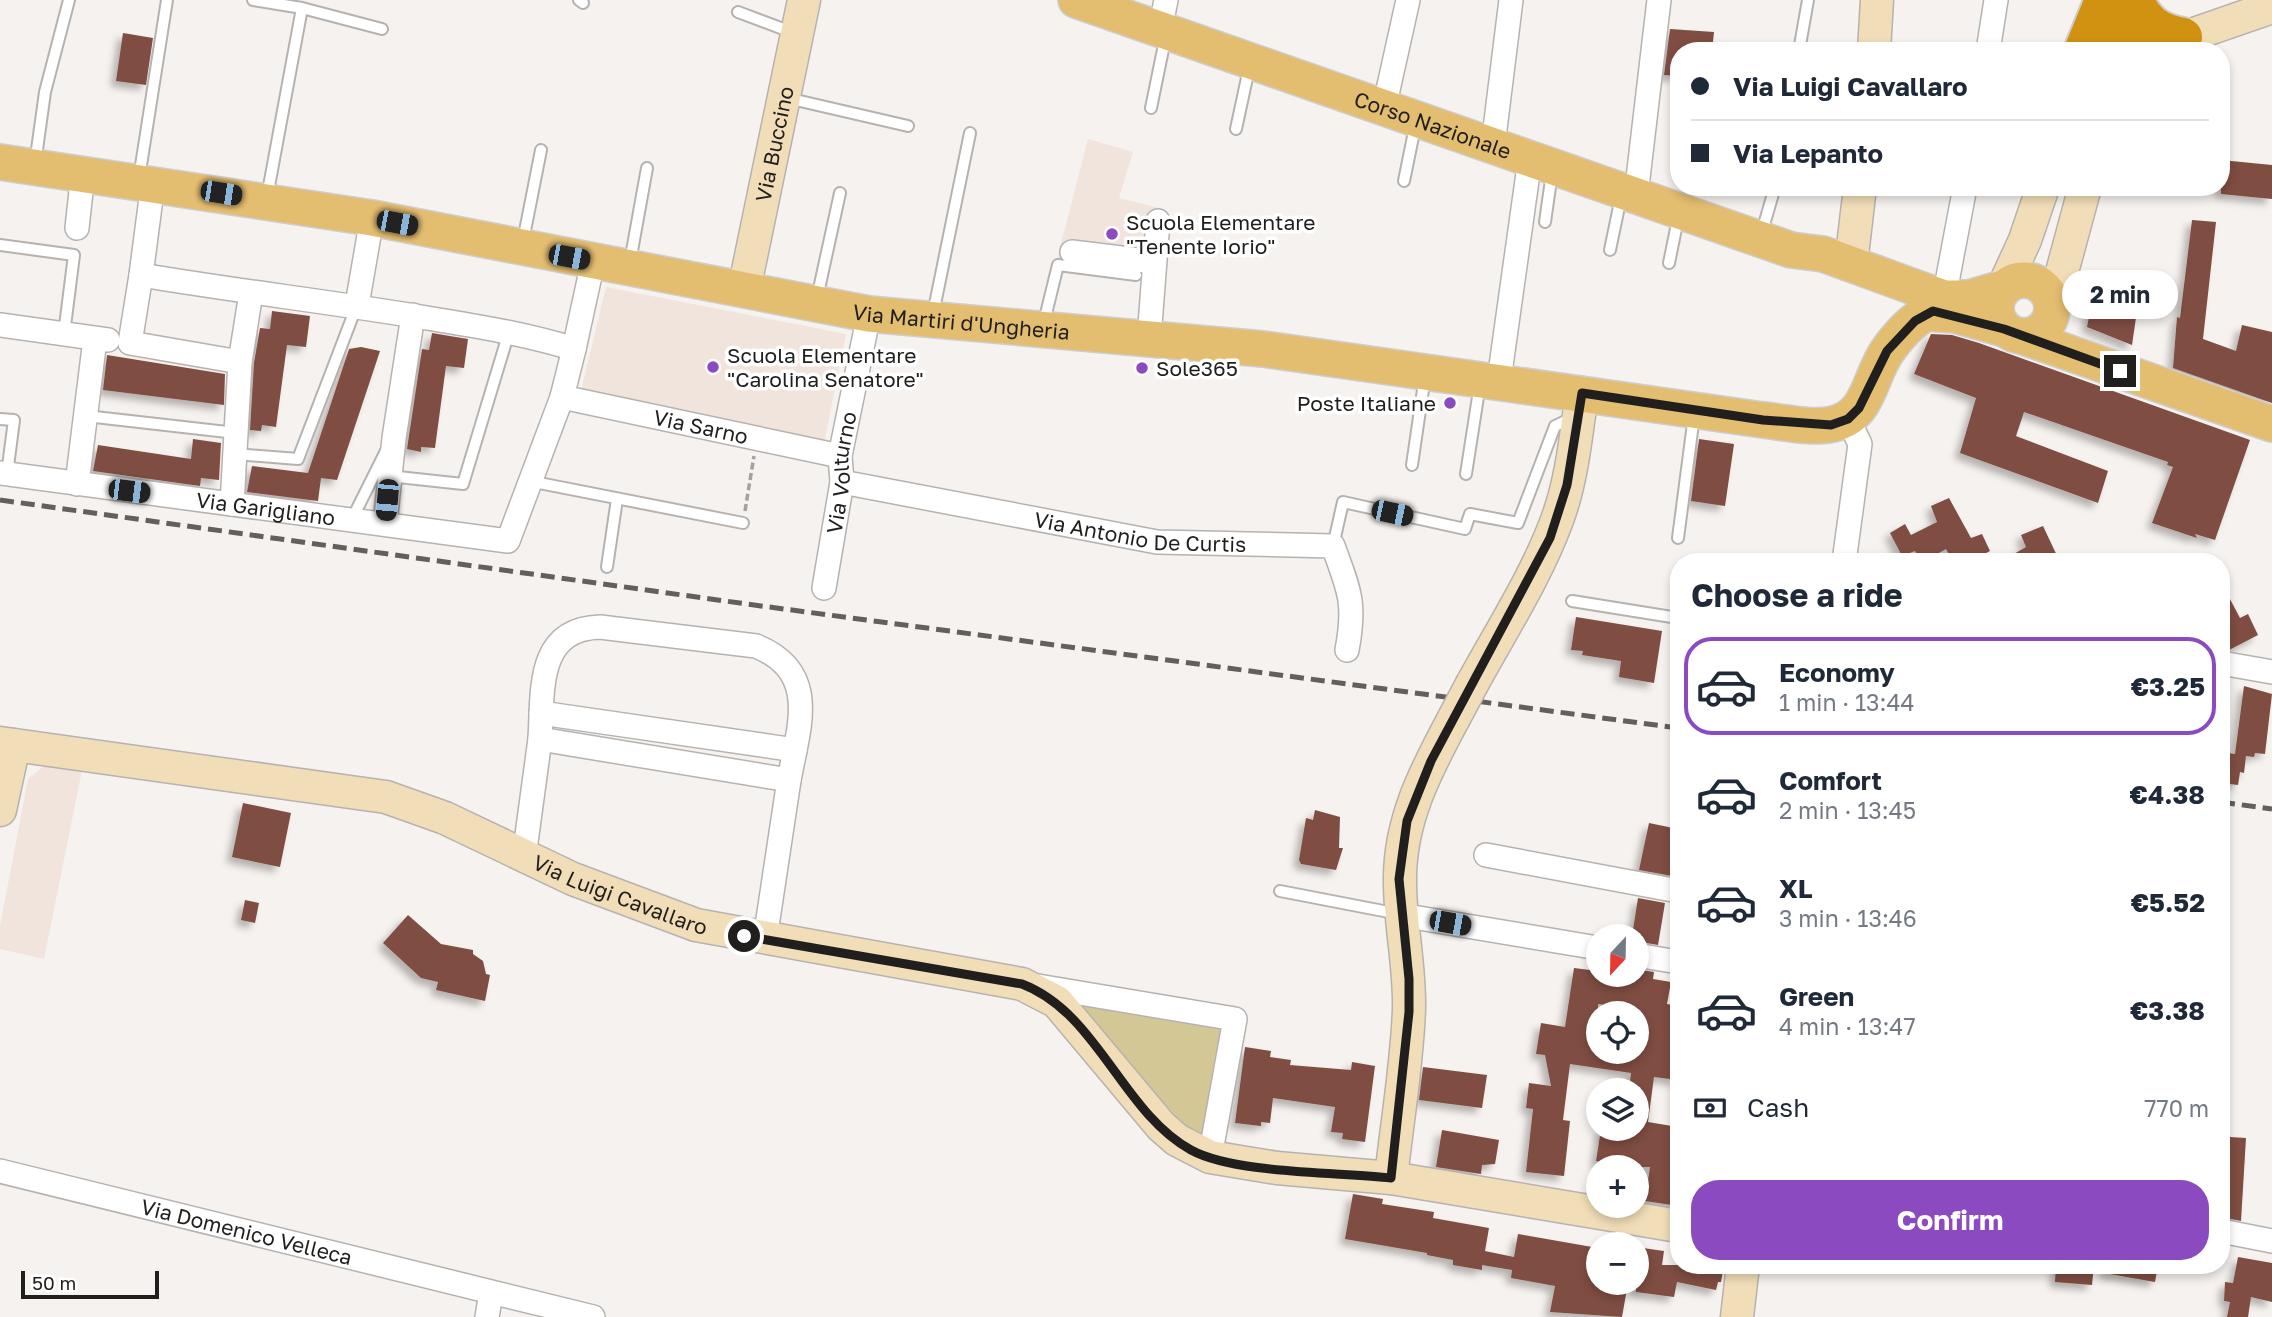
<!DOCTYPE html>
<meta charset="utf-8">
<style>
:root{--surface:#fff;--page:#f6f6f7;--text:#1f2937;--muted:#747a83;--line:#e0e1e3;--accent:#8b4ac0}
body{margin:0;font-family:"Golos Text",sans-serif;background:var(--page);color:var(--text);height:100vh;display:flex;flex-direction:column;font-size:26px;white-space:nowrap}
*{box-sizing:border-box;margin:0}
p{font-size:23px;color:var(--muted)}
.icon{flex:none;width:38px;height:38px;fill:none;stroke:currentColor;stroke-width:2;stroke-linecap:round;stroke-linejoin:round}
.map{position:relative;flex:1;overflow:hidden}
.sheet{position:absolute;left:1670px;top:553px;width:560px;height:721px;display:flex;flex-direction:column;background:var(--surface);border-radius:28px;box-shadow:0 4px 10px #0003}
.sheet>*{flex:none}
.guide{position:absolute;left:1670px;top:42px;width:560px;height:154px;border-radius:28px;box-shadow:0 4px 10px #0003;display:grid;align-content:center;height:154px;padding:0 21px;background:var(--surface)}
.needle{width:46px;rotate:202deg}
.tools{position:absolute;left:1586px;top:924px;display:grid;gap:14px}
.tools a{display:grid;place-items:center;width:63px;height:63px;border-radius:50%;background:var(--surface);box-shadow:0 4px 10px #0003;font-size:35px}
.scale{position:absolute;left:21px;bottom:18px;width:138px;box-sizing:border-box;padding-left:7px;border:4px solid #201f1e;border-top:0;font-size:19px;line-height:24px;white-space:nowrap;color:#201f1e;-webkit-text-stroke:5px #fff;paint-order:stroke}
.end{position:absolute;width:32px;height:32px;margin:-16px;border:9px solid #201f1e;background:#fff;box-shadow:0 0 0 4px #fff}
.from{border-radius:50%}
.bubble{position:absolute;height:49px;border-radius:24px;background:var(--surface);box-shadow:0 4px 10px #0003;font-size:23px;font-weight:700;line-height:49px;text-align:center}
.car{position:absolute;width:21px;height:42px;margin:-21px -10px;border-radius:9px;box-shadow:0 0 5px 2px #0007;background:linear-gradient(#222 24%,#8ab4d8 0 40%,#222 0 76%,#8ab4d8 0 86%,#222 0)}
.guide b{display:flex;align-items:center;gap:24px;height:66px;font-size:26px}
.guide b+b{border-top:2px solid var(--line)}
.guide i{width:18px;height:18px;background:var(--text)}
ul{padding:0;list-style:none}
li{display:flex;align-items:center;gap:21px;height:98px;margin:0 14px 10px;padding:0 7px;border:4px solid transparent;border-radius:28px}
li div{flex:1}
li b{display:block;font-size:26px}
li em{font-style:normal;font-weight:700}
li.selected{border-color:var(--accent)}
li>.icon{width:63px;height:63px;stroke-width:1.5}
h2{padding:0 21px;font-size:32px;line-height:84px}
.pay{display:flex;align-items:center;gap:18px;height:77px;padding:0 21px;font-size:26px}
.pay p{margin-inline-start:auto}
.action{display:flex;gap:14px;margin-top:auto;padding:14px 21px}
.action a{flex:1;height:80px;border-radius:28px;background:var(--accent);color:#fff;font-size:28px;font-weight:700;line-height:80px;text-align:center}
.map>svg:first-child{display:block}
.built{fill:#f0e4dd}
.park{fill:#d3c895}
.building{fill:#7f4e43;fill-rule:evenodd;filter:url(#shadow)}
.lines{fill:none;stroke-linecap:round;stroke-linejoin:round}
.lane-casing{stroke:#b6b2af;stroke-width:14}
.street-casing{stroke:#b6b2af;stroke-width:26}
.secondary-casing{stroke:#b6b2af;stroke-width:35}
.primary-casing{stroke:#cecece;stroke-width:38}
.highway-casing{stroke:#cecece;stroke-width:42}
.path{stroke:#a4a19f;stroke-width:3.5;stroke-dasharray:7 3.5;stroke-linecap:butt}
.lane{stroke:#fff;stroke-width:10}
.street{stroke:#fff;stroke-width:23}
.secondary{stroke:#f1deb8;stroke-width:32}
.primary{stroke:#e3bd70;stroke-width:35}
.highway{stroke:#d19111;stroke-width:38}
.rail{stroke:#62605e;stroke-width:5;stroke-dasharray:14 7;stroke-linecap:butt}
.secondary-bridge-casing{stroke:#b6b2af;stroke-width:35;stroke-linecap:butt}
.secondary-bridge{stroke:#f1deb8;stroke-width:32}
.route{stroke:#201f1e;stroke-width:9}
.poi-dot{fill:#8b4ac0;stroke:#fff;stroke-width:2.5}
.labels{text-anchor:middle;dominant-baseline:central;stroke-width:7;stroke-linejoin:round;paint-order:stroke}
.street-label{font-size:21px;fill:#201f1e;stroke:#fff}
.poi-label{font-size:21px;fill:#201f1e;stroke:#fff;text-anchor:start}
</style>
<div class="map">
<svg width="2272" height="1317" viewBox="0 0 2272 1317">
<defs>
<filter id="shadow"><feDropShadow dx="-5.5" dy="5.5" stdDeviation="3.5" flood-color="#0004"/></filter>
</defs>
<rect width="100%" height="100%" fill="#f6f2ef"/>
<!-- built -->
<path class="built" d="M1088,139l45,13 -14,46 44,11 -7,108 -8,-44 -91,-14z
M606,287l240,47 -23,114 -244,-49z
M44,766l38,4 -38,189 -44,-10v-23l28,-147z"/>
<!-- park -->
<path class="park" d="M1075,1001l153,26 -21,115 -22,-15z"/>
<!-- building -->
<path class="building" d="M1670,29l44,3 -2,19h-34v25l-14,-1z
M123,33l30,5 -7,47 -30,-4z
M2221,160l51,5v34l-51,-5z
M2192,220l24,2 -13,117 33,12 6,-26 30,7v71l-99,-35 4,-51 3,1z
M2096,281l30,10 14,-1 -8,55 -45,-18z
M272,311l38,5 -4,31 -19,-2 -11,82 -14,-2 -1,6 -11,-1 4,-67 6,-35 10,1z
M432,333l36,6 -4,29 -18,-2 -11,82 -14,-1v5l-14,-3 15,-100 7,1z
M1931,334l21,1 27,8 271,97 -35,100 -20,-6 2,4 -45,-15 21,-56 -6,-2 1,-3 -144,-50 -8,24 92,35 -10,32 -138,-50 16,-55 -62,-24z
M361,347l19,4 -43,129 -16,-2 -3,23 -71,-9 5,-26 56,7 41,-124z
M107,355l118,19 -1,31 -121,-15z
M193,439l28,4 -2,37 -18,-2 -1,8 -107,-15 5,-26 93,14z
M1699,439l35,5 -9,62 -34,-5z
M1949,498l22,40 11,-4 8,17 -21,11h-16l-7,-13 -23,13 -8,-11 -13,5 -12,-23 15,-9 6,11 26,-13 -6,-16z
M2043,526l17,36h-60l26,-15 -5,-12z
M2221,582l19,36 8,-4 10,21 -29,15 -8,-15z
M1576,617l86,14 -8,52 -35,-6 2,-16 -39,-6 1,-4 -12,-1z
M2244,686l28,8 -7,60 -10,-1 -1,4 -8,-1 -2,17 -4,-1 -2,13 -17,-2v-31l14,2z
M243,803l48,10 -11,54 -48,-10z
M1315,810l25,7 -1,31h4l-7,22 -35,-6 -2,-4 7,-42 7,2z
M1649,823l29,6v48l-39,-7z
M1638,898l27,5 -7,42 -22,-4v-5h-4z
M245,900l14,3 -4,20 -14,-3z
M408,915l33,29 32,6v4l10,7 3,13 4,1 -5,26 -49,-11 2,-8 -17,-4 -38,-35z
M1574,968l24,3v4h38v-6l18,3 -1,7 18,3 -4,22 11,2v74l-24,-3 -6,45 30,5 -3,37h3v42l-33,-5 5,-34h-50l1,-5 -5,-1 5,-32h35v-39h-7l2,-17 -61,-9 -7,56 7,1 -6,55 -38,-4 7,-63 -7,-1 3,-25 22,3 -6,-31 -9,-1 5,-31 24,4zM1598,1004l38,5v43h-38z
M1245,1047l26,4 -1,6 21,3 -1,5 61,5 1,-8 23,4 -10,76 -23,-3 1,-6 -12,-1 4,-25 -62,-9 -3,25 -9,-1v4l-26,-3z
M1423,1067l64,8 -5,33 -63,-8z
M1442,1130l57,10 -4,24 -13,1 -1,9 -45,-7z
M2230,1137l16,1 -5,83 -20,-4v-36z
M1353,1194l30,5 -1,5 52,8 -1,6 56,10 -4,23 29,6 4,-23 80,14v35h30l-6,34 -72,-5 5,-26 -44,-8 1,-8 -30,-5v5l-29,-5v-5l-26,-5v-2l-82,-14z
M1636,1247l28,4 -2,14h62l-3,17h-3l-2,8 -39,-8 -3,15 -38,-5z
M2238,1257l34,6v39l-21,-5 -3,20h-21l3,-15 -6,-1 1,-19 8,1z
M2056,1265h38l-2,20 -37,-3z
M2105,1265h53l-3,17 -51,-9z"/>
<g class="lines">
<defs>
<path id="lane" d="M253,0l49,8 80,21
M579,0l4,3
M738,12l56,21
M1799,51l9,-51
M787,98l121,28
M1151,108l15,-73
M1236,129l14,-65
M35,164l10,-72 24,-92
M139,178l28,-178
M1404,181l12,-59
M267,197l35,-189
M1545,222l7,-49
M1761,235l14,-48
M523,241l18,-91
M0,245l74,10 -10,79
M1610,250l11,-53
M630,262l17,-94
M1669,263l10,-49
M817,298l23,-105
M933,314l37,-181
M1043,326l15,-61 78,10
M86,416l150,17
M0,419l14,1 -7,54
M235,454l63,5 59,-154
M1412,465l13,-89
M1466,474l14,-90
M389,476l74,8 46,-152
M529,481l214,42
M351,521l36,-72
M1678,538l16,-122
M1333,546l10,-44 122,27 5,-15 48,9 37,-97 19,-9
M607,567l10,-68
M1572,601l106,17
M1280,891l119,23"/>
<g id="street">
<path d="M1160,30l6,-30"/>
<path d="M1988,51l8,-51"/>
<path d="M1384,108l24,-108"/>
<path d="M1493,145l18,-145"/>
<path d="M1636,195l23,-195"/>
<path d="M77,228l6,-55"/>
<path d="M1072,252l82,10"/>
<path d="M141,275l12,-92"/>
<path d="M1944,298l21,-111"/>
<path d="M357,305l15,-87"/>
<path d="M0,325l108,15"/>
<path d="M1149,338l9,-117"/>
<path d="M574,349l19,-87"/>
<path d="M1499,380l31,-221"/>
<path id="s1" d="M562,397l278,59"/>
<path id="s2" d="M0,473l508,68 54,-144 12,-48c-48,-15 -98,-23 -147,-31 -95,-16 -191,-27 -286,-43l-11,68 110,19 11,-69"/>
<path id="s3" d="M842,482l315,60 176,4c16,44 23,56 14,104"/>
<path d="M77,484l18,-145"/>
<path d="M232,504l8,-142"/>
<path d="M385,524l9,-86 19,-123"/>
<path d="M1844,562l16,-118 -12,-25"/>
<path id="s4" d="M824,588l18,-106 -2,-26 29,-142"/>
<path d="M2221,663l51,9"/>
<path d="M541,713l254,37"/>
<path d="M540,739c3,-49 -4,-110 60,-112l156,19c64,26 43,80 33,134"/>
<path d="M1486,855l192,36"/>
<path d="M524,857l16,-118 249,41 -24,159"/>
<path d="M1401,915l197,33"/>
<path d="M1636,955l42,7"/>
<path d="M1038,986l197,33 -25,138"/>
<path id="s5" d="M0,1171l593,146"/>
<path d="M2221,1231l51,10"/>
<path d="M487,1317l4,-24"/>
</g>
<g id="secondary">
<path d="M1874,51l3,-51"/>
<path d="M2145,51l127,-44"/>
<path d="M1851,264l9,-77"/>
<path d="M2003,288l22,-48 18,-53"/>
<path id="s6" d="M744,290l60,-290"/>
<path d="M2052,309l33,-122"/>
<path d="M1472,684c29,-53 64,-107 85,-164 15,-40 19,-85 25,-127"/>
<path id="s7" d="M0,743l386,54 59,21 128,61 123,46 326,59 35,18 104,124 16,14 33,17 67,11 114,10 287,48"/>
<path d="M0,810l14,-65"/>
<path d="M1391,1178c6,-56 16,-113 18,-169 1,-43 -9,-84 -9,-127 -1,-61 26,-112 54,-164"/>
<path d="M1737,1317l6,-52"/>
</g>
<g id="primary">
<path id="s8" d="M1076,0l715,250 32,4 121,44h25l34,-10"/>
<path id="s9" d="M0,162l372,56 497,96 394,35 500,71c21,2 49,9 70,4 37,-8 36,-48 55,-74 10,-14 24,-29 38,-37l29,2 49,14"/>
<circle cx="2024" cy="308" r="28"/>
<path d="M2024,337l248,87"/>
</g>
<path id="highway" d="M2134,1c13,23 23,31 49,36
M2084,49l20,-49
M2124,51l10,-51"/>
</defs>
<!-- lane casing -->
<use href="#lane" class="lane-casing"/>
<!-- street casing -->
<use href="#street" class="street-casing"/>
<!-- secondary casing -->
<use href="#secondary" class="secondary-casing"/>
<!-- primary casing -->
<use href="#primary" class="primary-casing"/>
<!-- highway casing -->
<use href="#highway" class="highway-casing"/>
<!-- path -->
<path class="path" d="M745,511l9,-55"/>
<!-- lane -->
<use href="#lane" class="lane"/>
<!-- street -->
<use href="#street" class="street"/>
<!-- secondary -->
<use href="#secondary" class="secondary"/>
<!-- primary -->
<use href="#primary" class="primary"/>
<!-- highway -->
<use href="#highway" class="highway"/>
<!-- rail -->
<path class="rail" d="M0,500l754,105 924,123
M2221,802l51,7"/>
<defs>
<path id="secondary-bridge" d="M1454,718l18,-34"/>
</defs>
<!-- secondary-bridge casing -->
<use href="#secondary-bridge" class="secondary-bridge-casing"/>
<!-- secondary-bridge -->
<use href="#secondary-bridge" class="secondary-bridge"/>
</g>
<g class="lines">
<!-- route -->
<path class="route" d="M744,936l278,48c76,29 100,128 169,166 44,24 147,22 200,28l18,-166v-33l-10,-100 8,-58 24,-60 119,-223 17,-53 15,-92 181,27 68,5 17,-6 11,-11 28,-57 28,-30 18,-10 71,18 116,42"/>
</g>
<!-- markers -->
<g class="poi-dot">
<circle cx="1112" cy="234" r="7"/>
<circle cx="713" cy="367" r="7"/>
<circle cx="1142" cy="368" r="7"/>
<circle cx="1450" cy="403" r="7"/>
</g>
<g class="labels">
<!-- street labels -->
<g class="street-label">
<text stroke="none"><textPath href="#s8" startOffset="378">Corso Nazionale</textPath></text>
<text stroke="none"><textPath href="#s6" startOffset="149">Via Buccino</textPath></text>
<text stroke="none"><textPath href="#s9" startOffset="975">Via Martiri d'Ungheria</textPath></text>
<text stroke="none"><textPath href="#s1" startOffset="142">Via Sarno</textPath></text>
<text stroke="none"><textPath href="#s4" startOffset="117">Via Volturno</textPath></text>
<text stroke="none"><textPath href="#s2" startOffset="268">Via Garigliano</textPath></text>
<text stroke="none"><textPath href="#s3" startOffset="303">Via Antonio De Curtis</textPath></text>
<text stroke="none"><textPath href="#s7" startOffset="644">Via Luigi Cavallaro</textPath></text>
<text stroke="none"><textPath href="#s5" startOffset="254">Via Domenico Velleca</textPath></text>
</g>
<!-- poi labels -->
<g class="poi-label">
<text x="1126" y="222">Scuola Elementare<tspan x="1126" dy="24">"Tenente Iorio"</tspan></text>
<text x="727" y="355">Scuola Elementare<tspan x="727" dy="24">"Carolina Senatore"</tspan></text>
<text x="1156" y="368">Sole365</text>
<text x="1436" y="403" text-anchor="end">Poste Italiane</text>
</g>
</g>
</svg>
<div class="tools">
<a><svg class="needle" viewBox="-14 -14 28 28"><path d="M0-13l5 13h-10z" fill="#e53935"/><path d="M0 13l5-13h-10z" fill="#747a83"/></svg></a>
<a><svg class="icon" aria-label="locate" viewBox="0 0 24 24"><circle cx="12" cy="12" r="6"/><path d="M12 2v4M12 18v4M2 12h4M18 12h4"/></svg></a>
<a><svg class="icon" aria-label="layers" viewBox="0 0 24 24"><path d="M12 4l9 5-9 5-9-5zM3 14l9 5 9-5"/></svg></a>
<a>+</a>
<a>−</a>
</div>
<div class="scale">50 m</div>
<i class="end from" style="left:744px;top:936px"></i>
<i class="end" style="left:2120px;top:371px"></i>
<div class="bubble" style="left:2062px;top:270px;width:116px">2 min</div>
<i class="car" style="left:221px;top:193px;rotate:99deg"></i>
<i class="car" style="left:397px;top:223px;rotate:101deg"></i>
<i class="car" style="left:569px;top:257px;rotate:101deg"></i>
<i class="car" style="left:129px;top:491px;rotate:97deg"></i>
<i class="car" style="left:387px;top:500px;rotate:185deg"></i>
<i class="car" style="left:1392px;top:513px;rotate:102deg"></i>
<i class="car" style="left:1450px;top:923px;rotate:100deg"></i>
<div class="guide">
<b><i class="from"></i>Via Luigi Cavallaro</b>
<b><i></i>Via Lepanto</b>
</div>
<section class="sheet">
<h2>Choose a ride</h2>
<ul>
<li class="selected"><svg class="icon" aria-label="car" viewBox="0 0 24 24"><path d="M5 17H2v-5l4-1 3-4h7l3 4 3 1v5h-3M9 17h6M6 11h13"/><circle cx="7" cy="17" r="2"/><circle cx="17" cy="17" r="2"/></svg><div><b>Economy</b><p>1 min · 13:44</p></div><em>€3.25</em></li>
<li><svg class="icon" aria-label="car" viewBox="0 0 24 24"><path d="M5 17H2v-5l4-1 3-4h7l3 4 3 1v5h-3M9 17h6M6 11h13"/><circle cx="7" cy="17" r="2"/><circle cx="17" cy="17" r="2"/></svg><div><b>Comfort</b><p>2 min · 13:45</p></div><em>€4.38</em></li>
<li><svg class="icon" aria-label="car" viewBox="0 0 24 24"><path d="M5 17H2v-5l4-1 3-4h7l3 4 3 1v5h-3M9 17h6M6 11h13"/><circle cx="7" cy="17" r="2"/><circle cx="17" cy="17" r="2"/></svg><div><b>XL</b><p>3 min · 13:46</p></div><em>€5.52</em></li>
<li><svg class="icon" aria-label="car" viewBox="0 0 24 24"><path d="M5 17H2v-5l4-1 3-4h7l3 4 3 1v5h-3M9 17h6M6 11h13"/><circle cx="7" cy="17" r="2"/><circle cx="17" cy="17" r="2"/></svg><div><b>Green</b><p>4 min · 13:47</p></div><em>€3.38</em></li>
</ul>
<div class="pay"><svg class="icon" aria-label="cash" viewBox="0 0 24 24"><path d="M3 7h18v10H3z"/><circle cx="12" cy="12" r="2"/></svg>Cash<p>770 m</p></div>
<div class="action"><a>Confirm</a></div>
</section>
</div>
